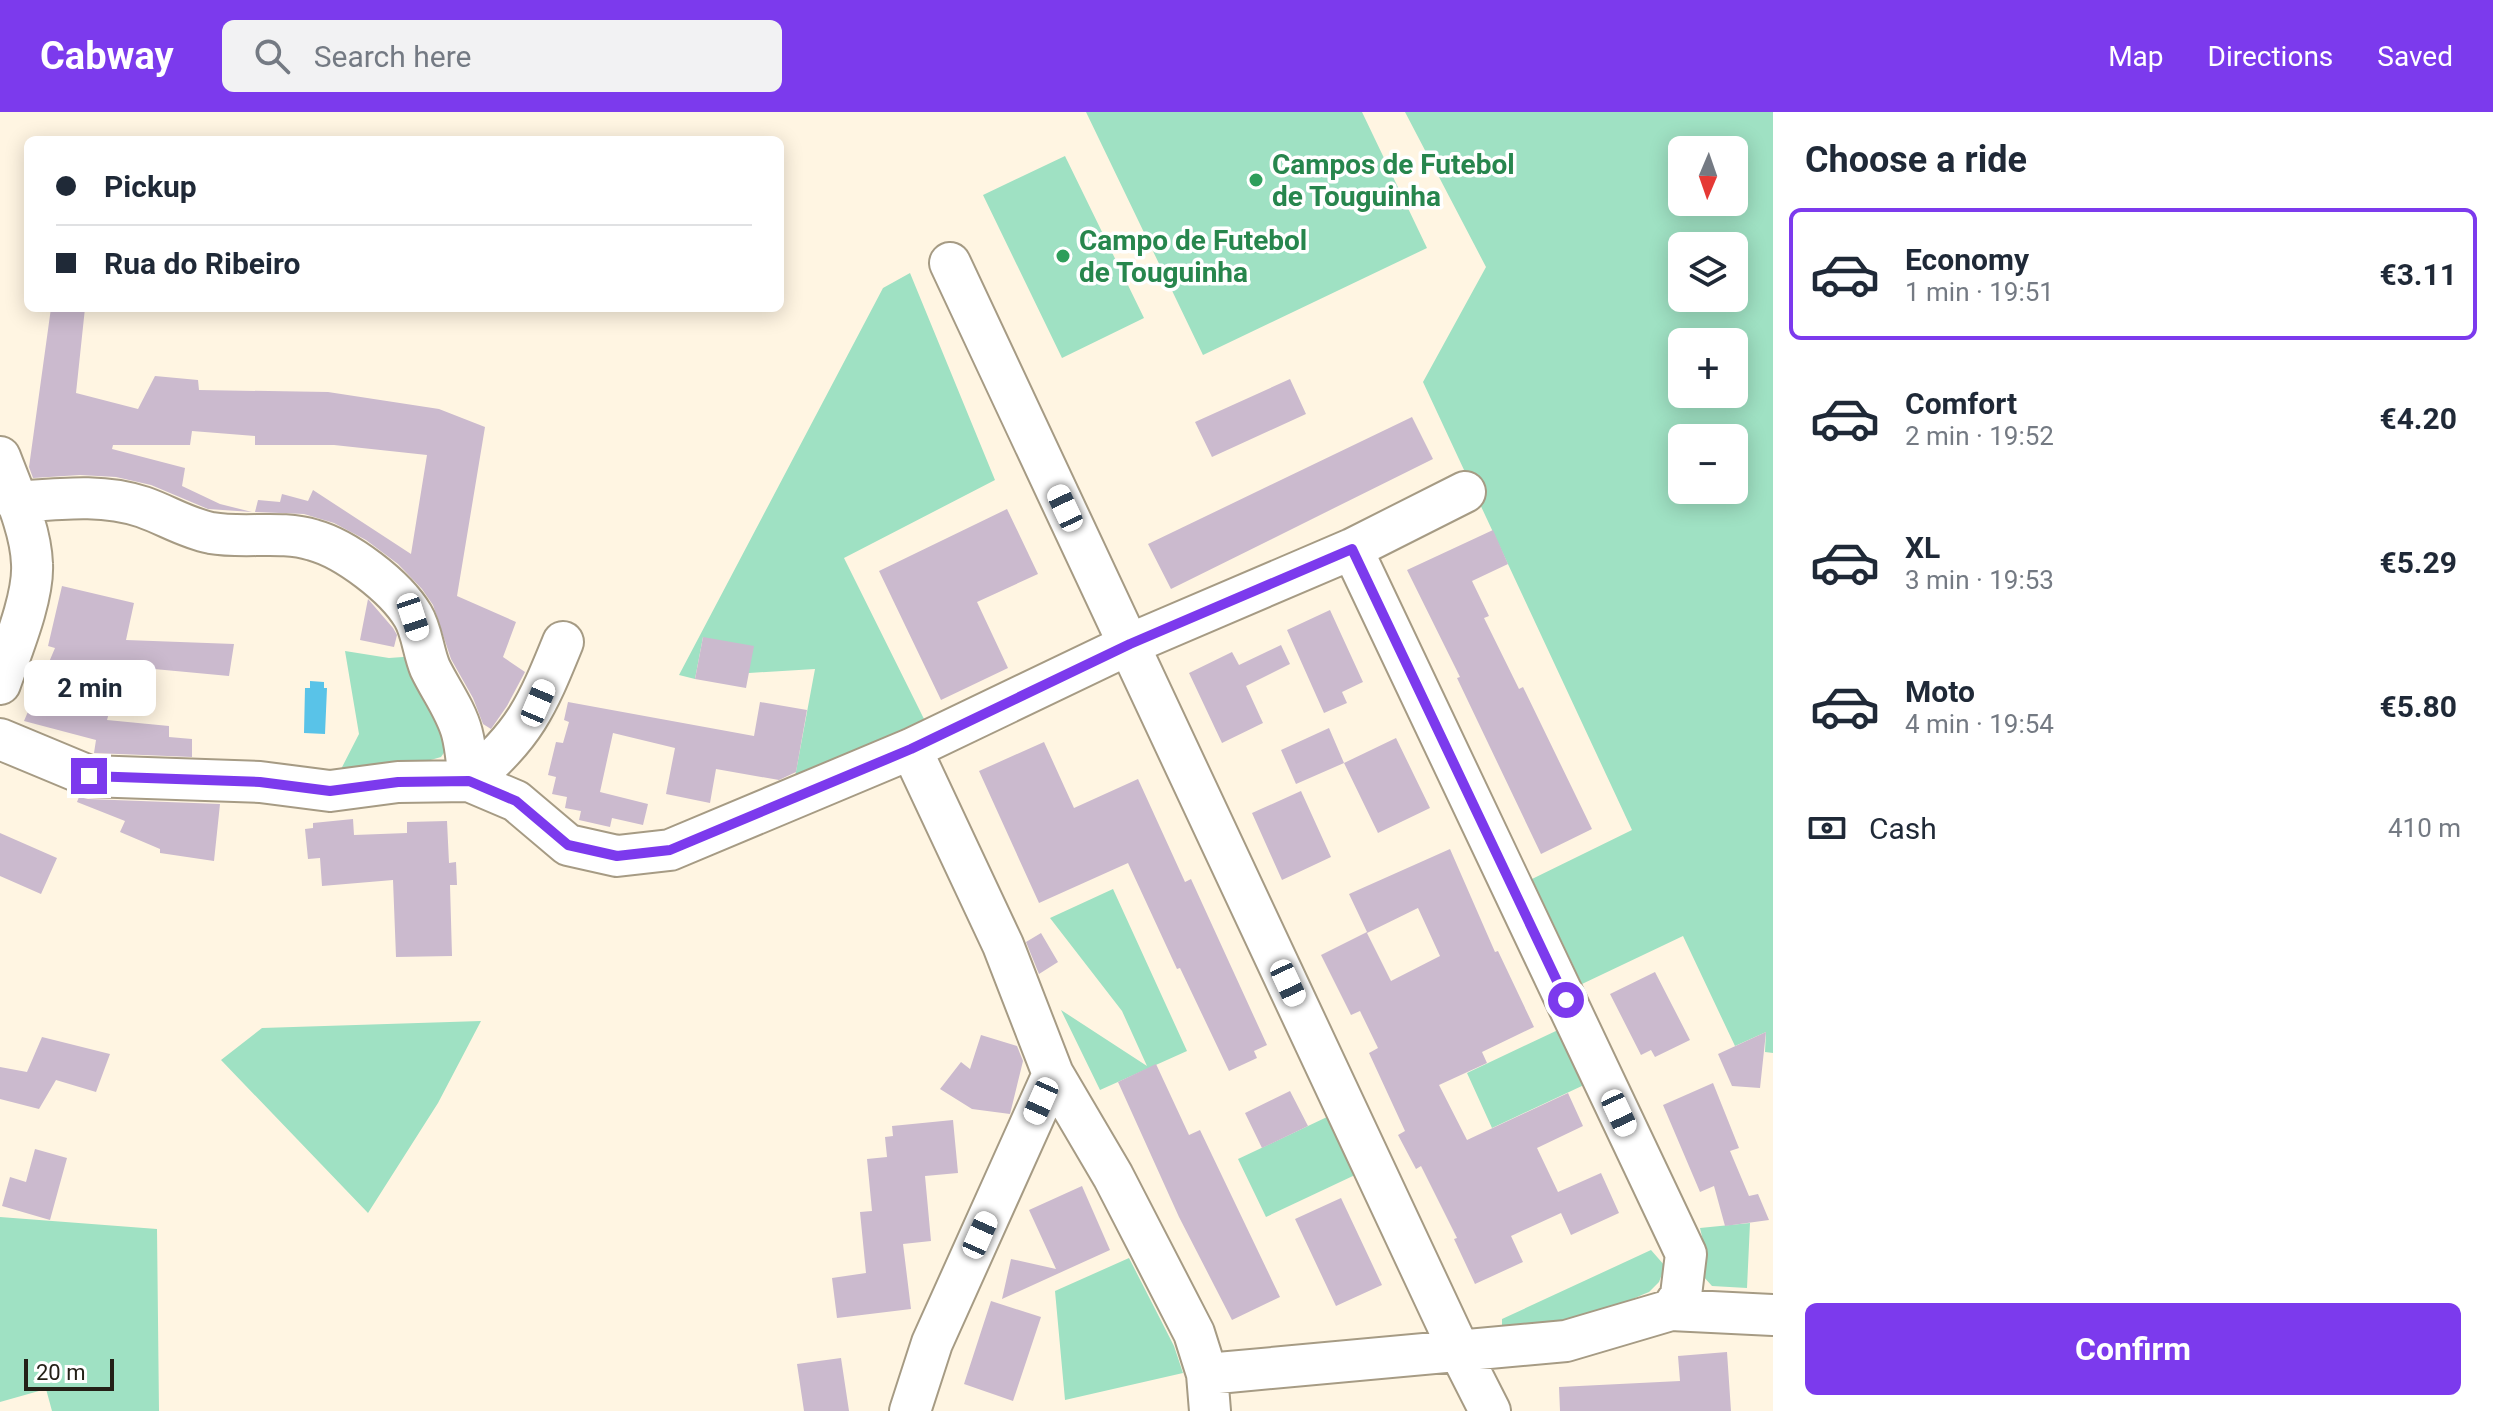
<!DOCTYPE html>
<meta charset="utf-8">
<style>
:root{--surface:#fff;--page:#f2f2f3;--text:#1f2937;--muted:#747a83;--line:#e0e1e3;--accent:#7c3aed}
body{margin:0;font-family:Roboto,sans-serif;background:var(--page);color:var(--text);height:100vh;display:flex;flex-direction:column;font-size:30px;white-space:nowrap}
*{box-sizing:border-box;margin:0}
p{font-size:26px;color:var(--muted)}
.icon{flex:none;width:44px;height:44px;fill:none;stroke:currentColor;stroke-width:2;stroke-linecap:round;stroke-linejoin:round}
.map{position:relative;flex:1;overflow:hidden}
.side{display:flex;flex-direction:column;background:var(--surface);width:720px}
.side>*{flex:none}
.top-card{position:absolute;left:24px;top:24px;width:760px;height:176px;border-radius:12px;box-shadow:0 4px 20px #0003;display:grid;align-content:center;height:176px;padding:0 32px;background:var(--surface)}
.needle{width:52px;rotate:182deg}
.controls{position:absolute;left:1668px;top:24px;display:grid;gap:16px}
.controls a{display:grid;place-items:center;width:80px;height:80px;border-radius:12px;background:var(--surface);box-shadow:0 4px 20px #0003;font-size:40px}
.scale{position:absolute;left:24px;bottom:20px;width:90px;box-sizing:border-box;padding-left:8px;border:4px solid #242017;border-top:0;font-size:22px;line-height:28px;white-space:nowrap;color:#242017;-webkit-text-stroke:6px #fff;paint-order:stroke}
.end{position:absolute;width:36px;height:36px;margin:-18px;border:10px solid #7c3aed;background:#fff;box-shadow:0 0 0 4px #fff}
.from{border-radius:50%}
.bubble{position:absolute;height:56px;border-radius:12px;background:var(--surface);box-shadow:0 4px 20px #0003;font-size:26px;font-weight:700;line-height:56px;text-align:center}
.car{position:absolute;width:24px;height:48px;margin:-24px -12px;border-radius:10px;box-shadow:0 0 6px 2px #0007;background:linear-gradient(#fff 24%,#345 0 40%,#fff 0 76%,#345 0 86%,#fff 0)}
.top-card b{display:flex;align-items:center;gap:28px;height:76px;font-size:30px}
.top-card b+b{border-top:2px solid var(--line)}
.top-card i{width:20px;height:20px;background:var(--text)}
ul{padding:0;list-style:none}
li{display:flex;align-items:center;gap:24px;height:132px;margin:0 16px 12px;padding:0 16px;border:4px solid transparent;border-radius:12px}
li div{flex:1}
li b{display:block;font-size:30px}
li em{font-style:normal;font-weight:700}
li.on{border-color:var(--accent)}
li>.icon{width:72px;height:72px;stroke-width:1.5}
h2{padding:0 32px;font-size:36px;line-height:96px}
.pay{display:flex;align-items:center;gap:20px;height:88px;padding:0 32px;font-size:30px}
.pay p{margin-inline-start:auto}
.button{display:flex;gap:16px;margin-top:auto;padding:16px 32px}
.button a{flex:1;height:92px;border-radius:12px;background:var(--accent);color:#fff;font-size:32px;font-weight:700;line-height:92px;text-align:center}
header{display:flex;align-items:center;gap:48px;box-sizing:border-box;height:112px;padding:0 40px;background:var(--accent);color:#fff}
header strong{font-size:38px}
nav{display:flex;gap:44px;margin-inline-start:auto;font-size:28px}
.search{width:560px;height:72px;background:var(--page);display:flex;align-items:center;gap:20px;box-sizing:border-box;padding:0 28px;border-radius:12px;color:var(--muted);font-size:30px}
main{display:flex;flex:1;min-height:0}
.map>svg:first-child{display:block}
.green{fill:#9fe1c3;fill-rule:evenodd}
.water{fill:#59c3e8}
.building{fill:#cbbace;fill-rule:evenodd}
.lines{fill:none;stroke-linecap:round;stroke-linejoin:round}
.minor-casing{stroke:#a69b84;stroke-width:44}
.minor{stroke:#fff;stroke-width:40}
.route{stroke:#7c3aed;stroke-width:10}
.leisure-dot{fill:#2e9e5b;stroke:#fff;stroke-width:3}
.labels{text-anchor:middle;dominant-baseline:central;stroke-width:7;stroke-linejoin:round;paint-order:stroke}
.leisure-label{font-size:28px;font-weight:bold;fill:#27864d;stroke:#fff;text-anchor:start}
</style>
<header>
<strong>Cabway</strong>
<div class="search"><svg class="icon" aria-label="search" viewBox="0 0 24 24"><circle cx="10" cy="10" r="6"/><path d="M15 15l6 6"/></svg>Search here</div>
<nav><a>Map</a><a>Directions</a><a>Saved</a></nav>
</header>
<main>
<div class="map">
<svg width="1773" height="1299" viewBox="0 0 1773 1299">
<rect width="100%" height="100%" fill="#fff5e2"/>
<!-- green -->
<path class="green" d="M1086,0h276l65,136 -224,107z
M1405,0h368v941l-8,-1 1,-20 -31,14 -52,-110 -101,48 -50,-105 100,-49 -209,-448 63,-115zM1682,38h52v52h-52zM1682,134h52v52h-52zM1682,230h52v52h-52zM1682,326h52v52h-52z
M1065,44l79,162 -82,40 -79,-163z
M910,161l85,207 -151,78 83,167 -133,57 21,-113 -66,4 -46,-36 -8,42 -16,-4 204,-387z
M345,539l44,7 28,-2 37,82 -13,19 -38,11 -66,9 22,-43z
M1113,777l74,162 -87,39 -39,-80 86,56 -25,-55 -72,-93z
M481,909l-43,82 -70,110 -147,-153 41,-32z
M1558,918l26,55 -92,43 -25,-55z
M1327,1005l28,58 -89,42 -28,-58z
M0,1105l157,12 2,182h-107l-6,-22 -46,13z
M1750,1111l-3,65 -35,-2 -9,-10 2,-27 -5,-21z
M1651,1138l14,16 -6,16 -10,10c-35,14 -112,53 -147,33v-6z
M1129,1146l45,88 9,27 -118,27 -10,-109z"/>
<!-- water -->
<path class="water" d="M310,569l14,1v6h3l-2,46 -21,-1 1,-45h5z"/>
<!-- building -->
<path class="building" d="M51,196h34l-9,85 62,16 17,-33 43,4 1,10 129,2 111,17 46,18 -28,169 59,26 -13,35 22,15 -18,34 -16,23 -8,-5 -10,-26 -22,-39 -18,-54 -11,-16 -24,-25 -32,-24 -32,-17 -30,-9 -49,-2 3,-12 22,2 2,-8 26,7 5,-11 98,64 16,-99 -93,-10h-79v-9l-63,-5 -2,14h-77l-1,4 73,19 -3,18 38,18 32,8 -44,-3 -57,-24 -35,-8 -36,-2 -47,3 -4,-11z
M1290,267l16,35 -94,43 -17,-35z
M1412,305l21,42 -262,130 -23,-45z
M1007,397l31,65 -61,28 31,66 -67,32 -62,-129z
M1493,418l15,34 -36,17 17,35 -5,2 35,71 4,-2 69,142 -51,25 -84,-176 3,-1 -53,-107z
M62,474l72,17 -8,37 108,4 -5,32 -107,-10 -15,54 62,6v11l23,2v18l-98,-4 2,-13 -72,-19 31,-73 -7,-2z
M368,487l25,29 4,7 -3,12 -34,-7z
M1330,498l33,72 -21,10 5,11 -23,10 -37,-83z
M703,525l51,9 -8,42 -51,-9z
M1281,533l9,19 -44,22 17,37 -41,20 -33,-70 43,-21 7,13z
M568,590l186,34 6,-34 47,8 -11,62 -17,8 -63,-11 -6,34 -44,-9 9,-46 -62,-15 -13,59 48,12 -5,21 -31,-7 -2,9 -31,-7 2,-9 -16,-3 2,-11 -15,-3 4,-17 -8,-2 8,-33 7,1 6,-21 -5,-2z
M1329,616l15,35 -48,21 -15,-34z
M1396,626l34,70 -52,25 -34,-70z
M1044,630l30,66 64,-29 47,103 6,-3 76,166 -13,6 3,7 -28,13 -49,-103 -3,1 -49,-106 -89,40 -60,-132z
M1301,679l30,66 -49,23 -30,-67z
M79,685l9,2 132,5 -6,57 -54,-8v-4l-40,-17 5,-11 -48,-19z
M353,707l1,16 53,-2v-11l40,-1 2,42 7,-1 1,23h-7l2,71 -56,1 -3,-77 -71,6 -2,-28 -12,1 -3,-30 8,-1v-5z
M0,721l57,25 -16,36 -41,-18z
M1450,737l45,103 3,-1 36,76 -52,25 5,11 -48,22 28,55 101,-47 15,33 -46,22 21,44 43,-19 18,40 -48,22 -10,-22 -50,23 12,26 -48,22 -21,-45 3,-1 -36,-72 -5,3 -18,-34 7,-4 -36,-78 9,-5 -18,-37 -9,4 -30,-60 46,-23 -18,-38zM1418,796l22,48 -49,25 -24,-48z
M1041,821l17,29 -19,12 -13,-32z
M1655,860l35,68 -35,17 -4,-7 -10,5 -31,-61z
M1766,920l-6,56 -28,-2 -14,-32z
M981,923l36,11 6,15 -13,53 -38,-5 -32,-20 21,-27 9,7z
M42,925l68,17 -14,38 -40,-12 -17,29 -39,-10v-32l27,5z
M1156,952l33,71 11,-5 80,167 -48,23 -53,-103 -61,-135z
M1713,971l26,65 -9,3 19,45 9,-2 11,26 -44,6 -11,-40 -14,6 -37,-87z
M1290,979l18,35 -46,22 -17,-35z
M953,1008l5,53 -33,3 6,65 -28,3 8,65 -74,9 -5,-40 34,-5 -6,-61 12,-1 -5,-52 20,-2 -2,-20 8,-1 -1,-10z
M35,1037l32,9 -17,62 -48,-14 8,-29 16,5z
M1082,1074l28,64 -108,49 9,-40 45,10 -27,-59z
M1341,1086l41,87 -46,21 -41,-87z
M991,1189l50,16 -28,84 -49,-17z
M1727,1240l4,59h-171l-1,-24 121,-6 -2,-25z
M841,1246l8,53h-45l-7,-47z"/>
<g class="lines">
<defs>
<path id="minor" d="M950,151l509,1087 31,61
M0,345c12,32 31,72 32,107 2,34 -21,88 -32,120
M16,390c42,-3 86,-9 127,5 23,8 43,21 68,26 34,6 69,-3 102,7 33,9 82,46 100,76 9,15 10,35 17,52 10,21 26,42 32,65 4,15 5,32 7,48
M1352,437l334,705 -5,41 -10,15
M0,627l89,37 171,6 70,9 68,-9 71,-1 47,20 52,44 49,11 53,-6 241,-101 219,-105 222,-95 113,-57
M911,637l92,196 50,129 60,102 81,157 13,41 3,37
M469,669c55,-45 68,-75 94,-139
M1207,1262l359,-33 105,-31 102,5
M910,1299l22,-68 121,-269"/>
</defs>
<!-- minor casing -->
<use href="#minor" class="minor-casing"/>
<!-- minor -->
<use href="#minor" class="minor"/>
</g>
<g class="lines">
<!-- route -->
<path class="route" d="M89,664l171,6 70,9 68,-9 71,-1 47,20 52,44 49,11 53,-6 241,-101 219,-105 222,-95 214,451"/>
</g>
<!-- markers -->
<g class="leisure-dot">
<circle cx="1256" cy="68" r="8"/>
<circle cx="1063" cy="144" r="8"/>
</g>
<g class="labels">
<!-- leisure labels -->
<g class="leisure-label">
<text x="1272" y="52">Campos de Futebol<tspan x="1272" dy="32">de Touguinha</tspan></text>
<text x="1079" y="128">Campo de Futebol<tspan x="1079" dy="32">de Touguinha</tspan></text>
</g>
</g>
</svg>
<div class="controls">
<a><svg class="needle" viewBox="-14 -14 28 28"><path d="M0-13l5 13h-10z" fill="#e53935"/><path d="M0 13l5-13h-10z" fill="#747a83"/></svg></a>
<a><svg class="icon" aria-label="layers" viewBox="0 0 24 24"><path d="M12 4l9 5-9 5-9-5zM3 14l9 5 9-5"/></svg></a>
<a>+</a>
<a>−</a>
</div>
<div class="scale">20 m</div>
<i class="end from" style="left:1566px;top:888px"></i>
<i class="end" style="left:89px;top:664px"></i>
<div class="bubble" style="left:24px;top:548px;width:132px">2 min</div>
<i class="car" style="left:1065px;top:396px;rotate:335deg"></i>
<i class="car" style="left:413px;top:505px;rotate:162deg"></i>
<i class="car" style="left:538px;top:591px;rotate:23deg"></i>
<i class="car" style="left:1288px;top:871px;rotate:155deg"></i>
<i class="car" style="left:1041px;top:989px;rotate:204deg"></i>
<i class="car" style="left:1619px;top:1001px;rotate:155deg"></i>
<i class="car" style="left:980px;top:1123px;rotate:24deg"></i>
<div class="top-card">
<b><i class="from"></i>Pickup</b>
<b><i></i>Rua do Ribeiro</b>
</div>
</div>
<section class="side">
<h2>Choose a ride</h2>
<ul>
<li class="on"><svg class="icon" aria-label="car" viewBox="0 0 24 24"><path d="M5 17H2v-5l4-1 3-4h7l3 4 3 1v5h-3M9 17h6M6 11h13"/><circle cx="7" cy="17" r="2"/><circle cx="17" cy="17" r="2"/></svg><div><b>Economy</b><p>1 min · 19:51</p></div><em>€3.11</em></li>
<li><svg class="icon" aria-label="car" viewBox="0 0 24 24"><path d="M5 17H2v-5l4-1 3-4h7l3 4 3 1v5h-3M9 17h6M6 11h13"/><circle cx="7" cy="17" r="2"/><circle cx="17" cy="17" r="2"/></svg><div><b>Comfort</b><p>2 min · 19:52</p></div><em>€4.20</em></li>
<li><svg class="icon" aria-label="car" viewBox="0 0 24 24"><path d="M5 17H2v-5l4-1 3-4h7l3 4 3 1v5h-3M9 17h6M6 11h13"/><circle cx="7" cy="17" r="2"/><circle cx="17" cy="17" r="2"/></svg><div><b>XL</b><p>3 min · 19:53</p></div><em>€5.29</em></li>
<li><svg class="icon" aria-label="car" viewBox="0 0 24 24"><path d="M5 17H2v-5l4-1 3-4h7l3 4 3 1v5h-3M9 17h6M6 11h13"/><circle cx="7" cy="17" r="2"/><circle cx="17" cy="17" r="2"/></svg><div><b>Moto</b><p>4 min · 19:54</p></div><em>€5.80</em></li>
</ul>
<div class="pay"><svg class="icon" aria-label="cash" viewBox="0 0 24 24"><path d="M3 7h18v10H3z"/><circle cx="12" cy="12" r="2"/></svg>Cash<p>410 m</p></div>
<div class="button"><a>Confirm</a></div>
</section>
</main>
